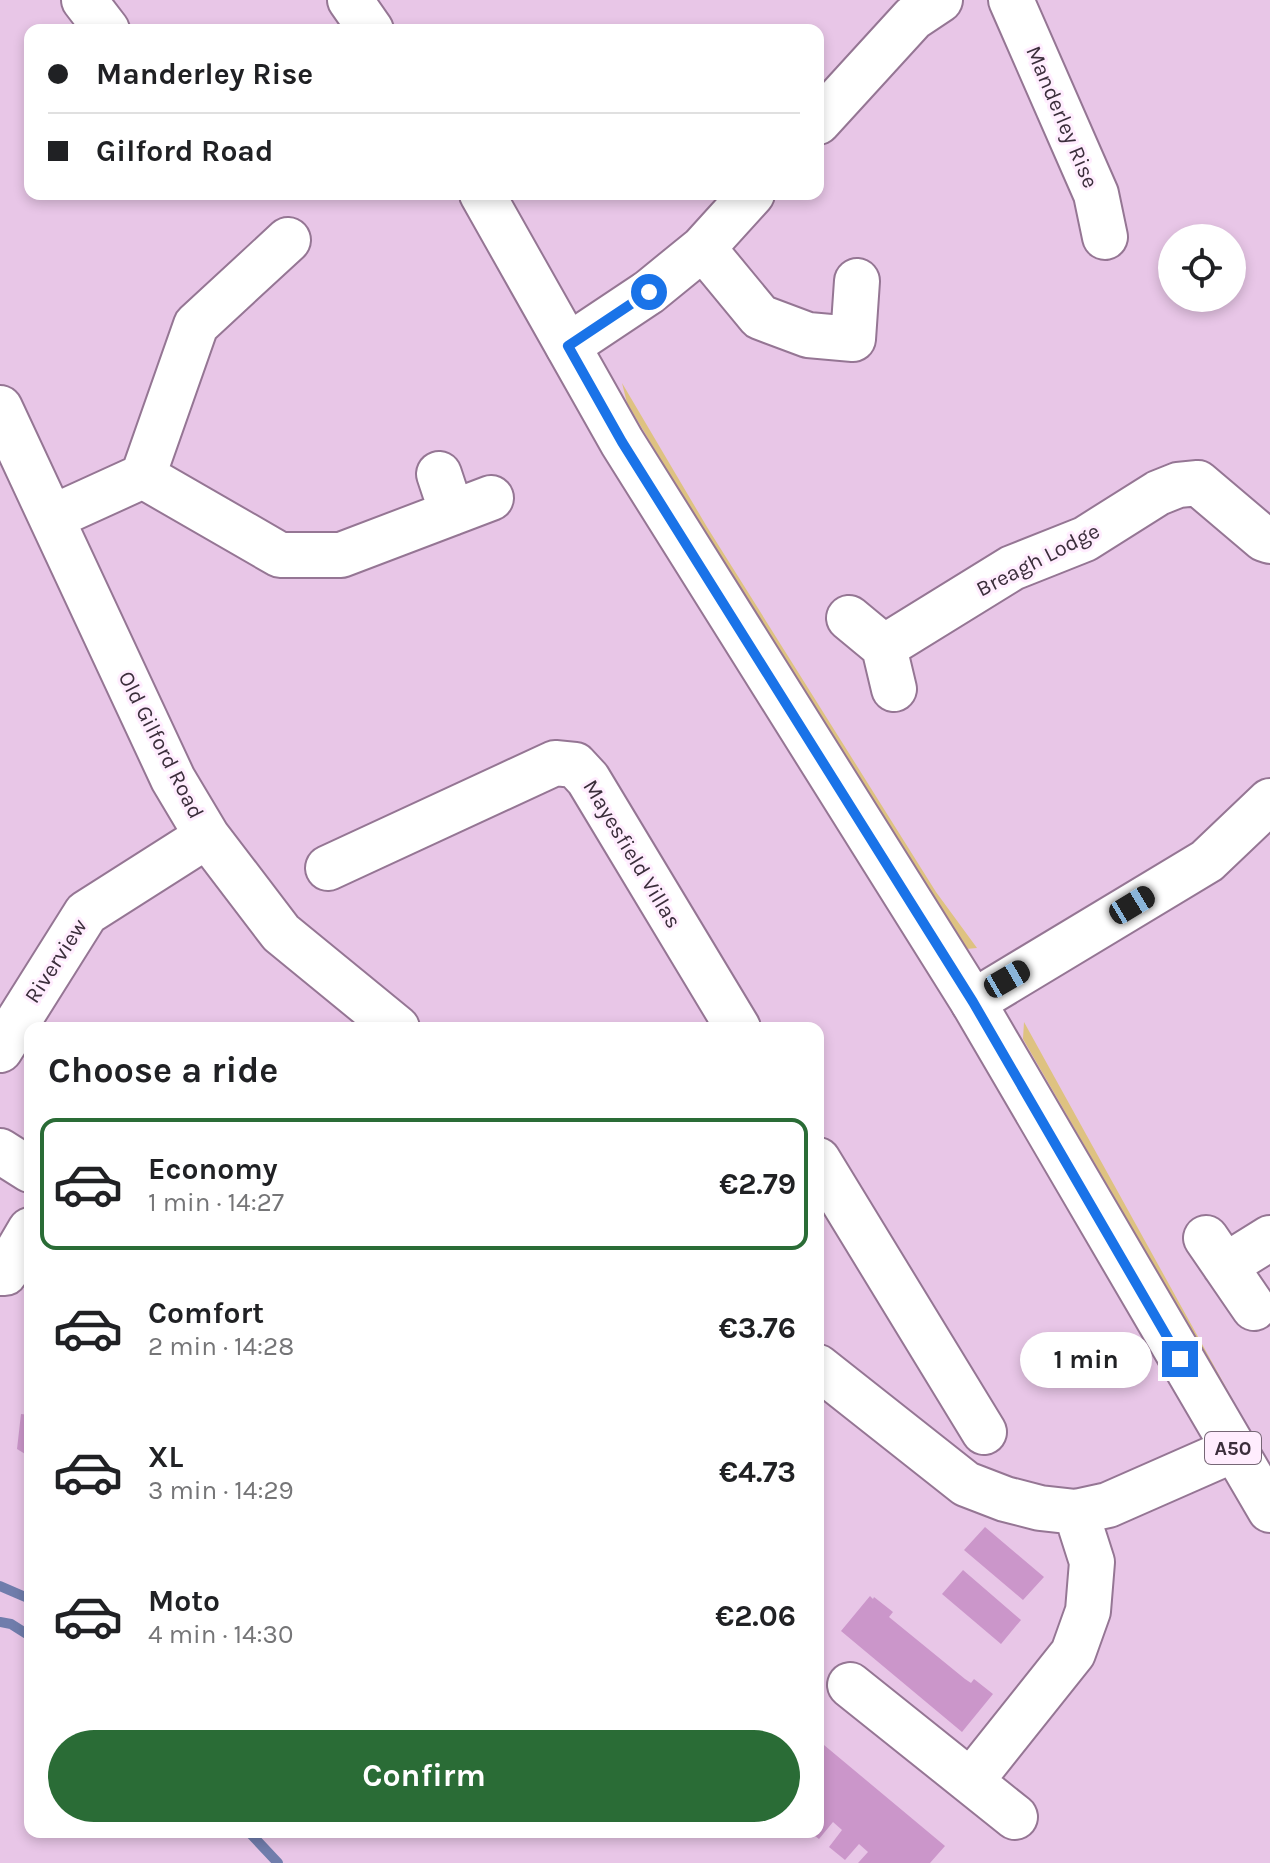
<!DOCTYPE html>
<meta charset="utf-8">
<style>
:root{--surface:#fff;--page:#f6f6f6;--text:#202124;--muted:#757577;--line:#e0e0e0;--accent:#2a6c36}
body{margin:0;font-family:Karla,sans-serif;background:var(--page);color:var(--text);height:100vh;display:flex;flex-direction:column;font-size:30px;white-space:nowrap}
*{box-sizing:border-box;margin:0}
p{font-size:26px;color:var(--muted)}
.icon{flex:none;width:44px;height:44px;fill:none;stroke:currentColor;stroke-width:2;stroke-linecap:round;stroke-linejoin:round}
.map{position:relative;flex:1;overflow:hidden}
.side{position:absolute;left:24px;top:1022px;width:800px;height:816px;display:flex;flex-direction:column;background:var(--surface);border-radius:16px;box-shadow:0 4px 12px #0003}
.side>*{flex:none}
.guide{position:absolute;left:24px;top:24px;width:800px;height:176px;border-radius:16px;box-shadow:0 4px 12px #0003;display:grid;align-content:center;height:176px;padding:0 24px;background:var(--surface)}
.controls{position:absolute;left:1158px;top:224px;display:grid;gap:16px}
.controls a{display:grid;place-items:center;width:88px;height:88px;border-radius:50%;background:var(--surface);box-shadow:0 4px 12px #0003;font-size:40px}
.end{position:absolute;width:36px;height:36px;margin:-18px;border:10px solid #1a73e8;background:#fff;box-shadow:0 0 0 4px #fff}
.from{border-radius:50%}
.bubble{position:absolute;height:56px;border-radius:28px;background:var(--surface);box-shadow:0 4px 12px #0003;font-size:26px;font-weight:700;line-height:56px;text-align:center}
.car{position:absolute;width:24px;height:48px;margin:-24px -12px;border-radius:10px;box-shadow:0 0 6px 2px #0007;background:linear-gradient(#222 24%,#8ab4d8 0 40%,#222 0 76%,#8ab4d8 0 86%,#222 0)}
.guide b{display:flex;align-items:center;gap:28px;height:76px;font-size:30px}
.guide b+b{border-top:2px solid var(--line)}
.guide i{width:20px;height:20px;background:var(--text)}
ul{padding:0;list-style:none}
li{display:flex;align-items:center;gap:24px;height:132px;margin:0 16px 12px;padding:0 8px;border:4px solid transparent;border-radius:16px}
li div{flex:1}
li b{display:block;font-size:30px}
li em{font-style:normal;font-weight:700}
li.current{border-color:var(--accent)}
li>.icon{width:72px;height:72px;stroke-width:1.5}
h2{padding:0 24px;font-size:36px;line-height:96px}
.button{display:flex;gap:16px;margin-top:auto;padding:16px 24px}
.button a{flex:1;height:92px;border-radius:48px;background:var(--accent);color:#fff;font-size:32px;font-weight:700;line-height:92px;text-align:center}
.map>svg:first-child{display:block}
.green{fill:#dec281}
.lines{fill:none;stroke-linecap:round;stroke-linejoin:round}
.stream{stroke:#707dac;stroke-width:10}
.building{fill:#cb96ca}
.minor-casing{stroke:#957694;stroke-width:48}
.major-casing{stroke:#957694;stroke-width:48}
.minor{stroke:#fff;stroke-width:44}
.major{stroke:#fff;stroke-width:44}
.route{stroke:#1a73e8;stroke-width:10}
.labels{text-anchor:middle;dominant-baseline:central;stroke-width:6;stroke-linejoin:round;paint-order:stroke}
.shield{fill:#ffedfe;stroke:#766776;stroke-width:2}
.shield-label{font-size:20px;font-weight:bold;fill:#3b2e3b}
.street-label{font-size:22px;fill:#3b2e3b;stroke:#ffedfe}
</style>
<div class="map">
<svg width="1270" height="1863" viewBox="0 0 1270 1863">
<rect width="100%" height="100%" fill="#e8c6e7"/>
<!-- green -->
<path class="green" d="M622,383l85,144 229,365 41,56 -11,1 -38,-56 -203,-325 -98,-165z
M1024,1022l246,445 -247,-428z"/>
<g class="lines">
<!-- stream -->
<path class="stream" d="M0,1586l30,13
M0,1622l11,2 19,12
M249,1832l29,31"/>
</g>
<!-- building -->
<path class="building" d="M21,1414l9,1v42l-13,-8z
M985,1527l59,50 -21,23 -59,-50z
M963,1570l58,50 -20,24 -59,-50z
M870,1596l3,3 1,-2 19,15 -4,5 76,62 6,4 3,-4 19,15 -31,38 -121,-101z
M818,1740l127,106 -15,17h-72l10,-11 -9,-8 -14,16 -16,-13 13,-17 -9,-8 -14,17 -9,-7h8z"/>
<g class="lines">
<defs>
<path id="minor" d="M84,0l23,30
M1011,0l85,194 9,43
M818,122l95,-104 27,-18
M703,248l57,69 48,18 45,4 4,-58
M568,346l81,-54 54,-44 49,-54
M0,408l173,371 34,57 74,97 116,95
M439,474l13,39
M143,476l137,79h61l150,-57
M53,517l90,-41 53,-151 92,-85
M849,618l35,29 10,42
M884,647l128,-79 73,-29 73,-46 20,-8 20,-2 66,56 6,2
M328,868l227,-105 20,2 13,14 150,249
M973,1002l234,-141 63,-60
M0,1050l86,-137 121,-77
M0,1151l30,19
M818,1160l166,272
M1206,1238l48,70
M1225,1266l45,-28
M0,1273h5l25,-43
M818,1367l148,117 39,15 35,9 36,4 32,-7 125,-55
M850,1685l165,132
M971,1781l102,-128 15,-42 4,-49 -16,-50"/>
<path id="major" d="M350,0l21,30
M482,194l140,248 351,560 297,508"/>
</defs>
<!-- minor casing -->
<use href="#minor" class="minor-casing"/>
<!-- major casing -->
<use href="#major" class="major-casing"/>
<!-- minor -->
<use href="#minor" class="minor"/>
<!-- major -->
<use href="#major" class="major"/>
</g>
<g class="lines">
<!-- route -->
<path class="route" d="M649,292l-81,54 54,96 351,560 207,357"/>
</g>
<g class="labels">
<!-- shield labels -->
<rect class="shield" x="1205" y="1432" width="56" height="32" rx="6"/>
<g class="shield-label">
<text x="1233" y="1448">A50</text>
</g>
<!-- street labels -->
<g class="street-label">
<text transform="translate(1062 117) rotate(67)">Manderley Rise</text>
<text transform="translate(1038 560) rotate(-27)">Breagh Lodge</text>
<text transform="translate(161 745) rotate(63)">Old Gilford Road</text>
<text transform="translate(632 854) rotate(59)">Mayesfield Villas</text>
<text transform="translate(56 961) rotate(-57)">Riverview</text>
</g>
</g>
</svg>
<div class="controls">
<a><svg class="icon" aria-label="locate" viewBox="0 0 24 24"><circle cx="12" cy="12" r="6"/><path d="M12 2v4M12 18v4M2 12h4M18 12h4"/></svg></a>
</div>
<i class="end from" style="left:649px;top:292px"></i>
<i class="end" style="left:1180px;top:1359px"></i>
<div class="bubble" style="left:1020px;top:1332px;width:132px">1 min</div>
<i class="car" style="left:1132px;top:905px;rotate:59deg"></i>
<i class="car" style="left:1007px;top:979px;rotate:60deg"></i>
<div class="guide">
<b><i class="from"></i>Manderley Rise</b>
<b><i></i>Gilford Road</b>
</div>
<section class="side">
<h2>Choose a ride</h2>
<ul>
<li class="current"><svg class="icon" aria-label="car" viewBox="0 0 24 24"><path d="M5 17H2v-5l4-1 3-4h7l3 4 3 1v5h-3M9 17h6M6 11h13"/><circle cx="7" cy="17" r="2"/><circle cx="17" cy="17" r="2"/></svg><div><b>Economy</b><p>1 min · 14:27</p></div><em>€2.79</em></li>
<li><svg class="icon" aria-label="car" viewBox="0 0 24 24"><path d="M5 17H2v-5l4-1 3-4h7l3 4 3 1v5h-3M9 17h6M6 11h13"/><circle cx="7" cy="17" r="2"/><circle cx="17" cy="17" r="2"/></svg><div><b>Comfort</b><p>2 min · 14:28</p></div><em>€3.76</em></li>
<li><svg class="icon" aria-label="car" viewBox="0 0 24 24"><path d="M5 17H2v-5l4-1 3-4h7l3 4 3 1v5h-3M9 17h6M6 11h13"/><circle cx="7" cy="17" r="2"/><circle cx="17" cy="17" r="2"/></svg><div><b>XL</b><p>3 min · 14:29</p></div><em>€4.73</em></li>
<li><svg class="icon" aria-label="car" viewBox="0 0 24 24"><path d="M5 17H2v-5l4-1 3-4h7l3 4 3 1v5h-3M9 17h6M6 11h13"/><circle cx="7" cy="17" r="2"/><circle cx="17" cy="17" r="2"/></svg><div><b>Moto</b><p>4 min · 14:30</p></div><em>€2.06</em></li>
</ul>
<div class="button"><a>Confirm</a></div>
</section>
</div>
